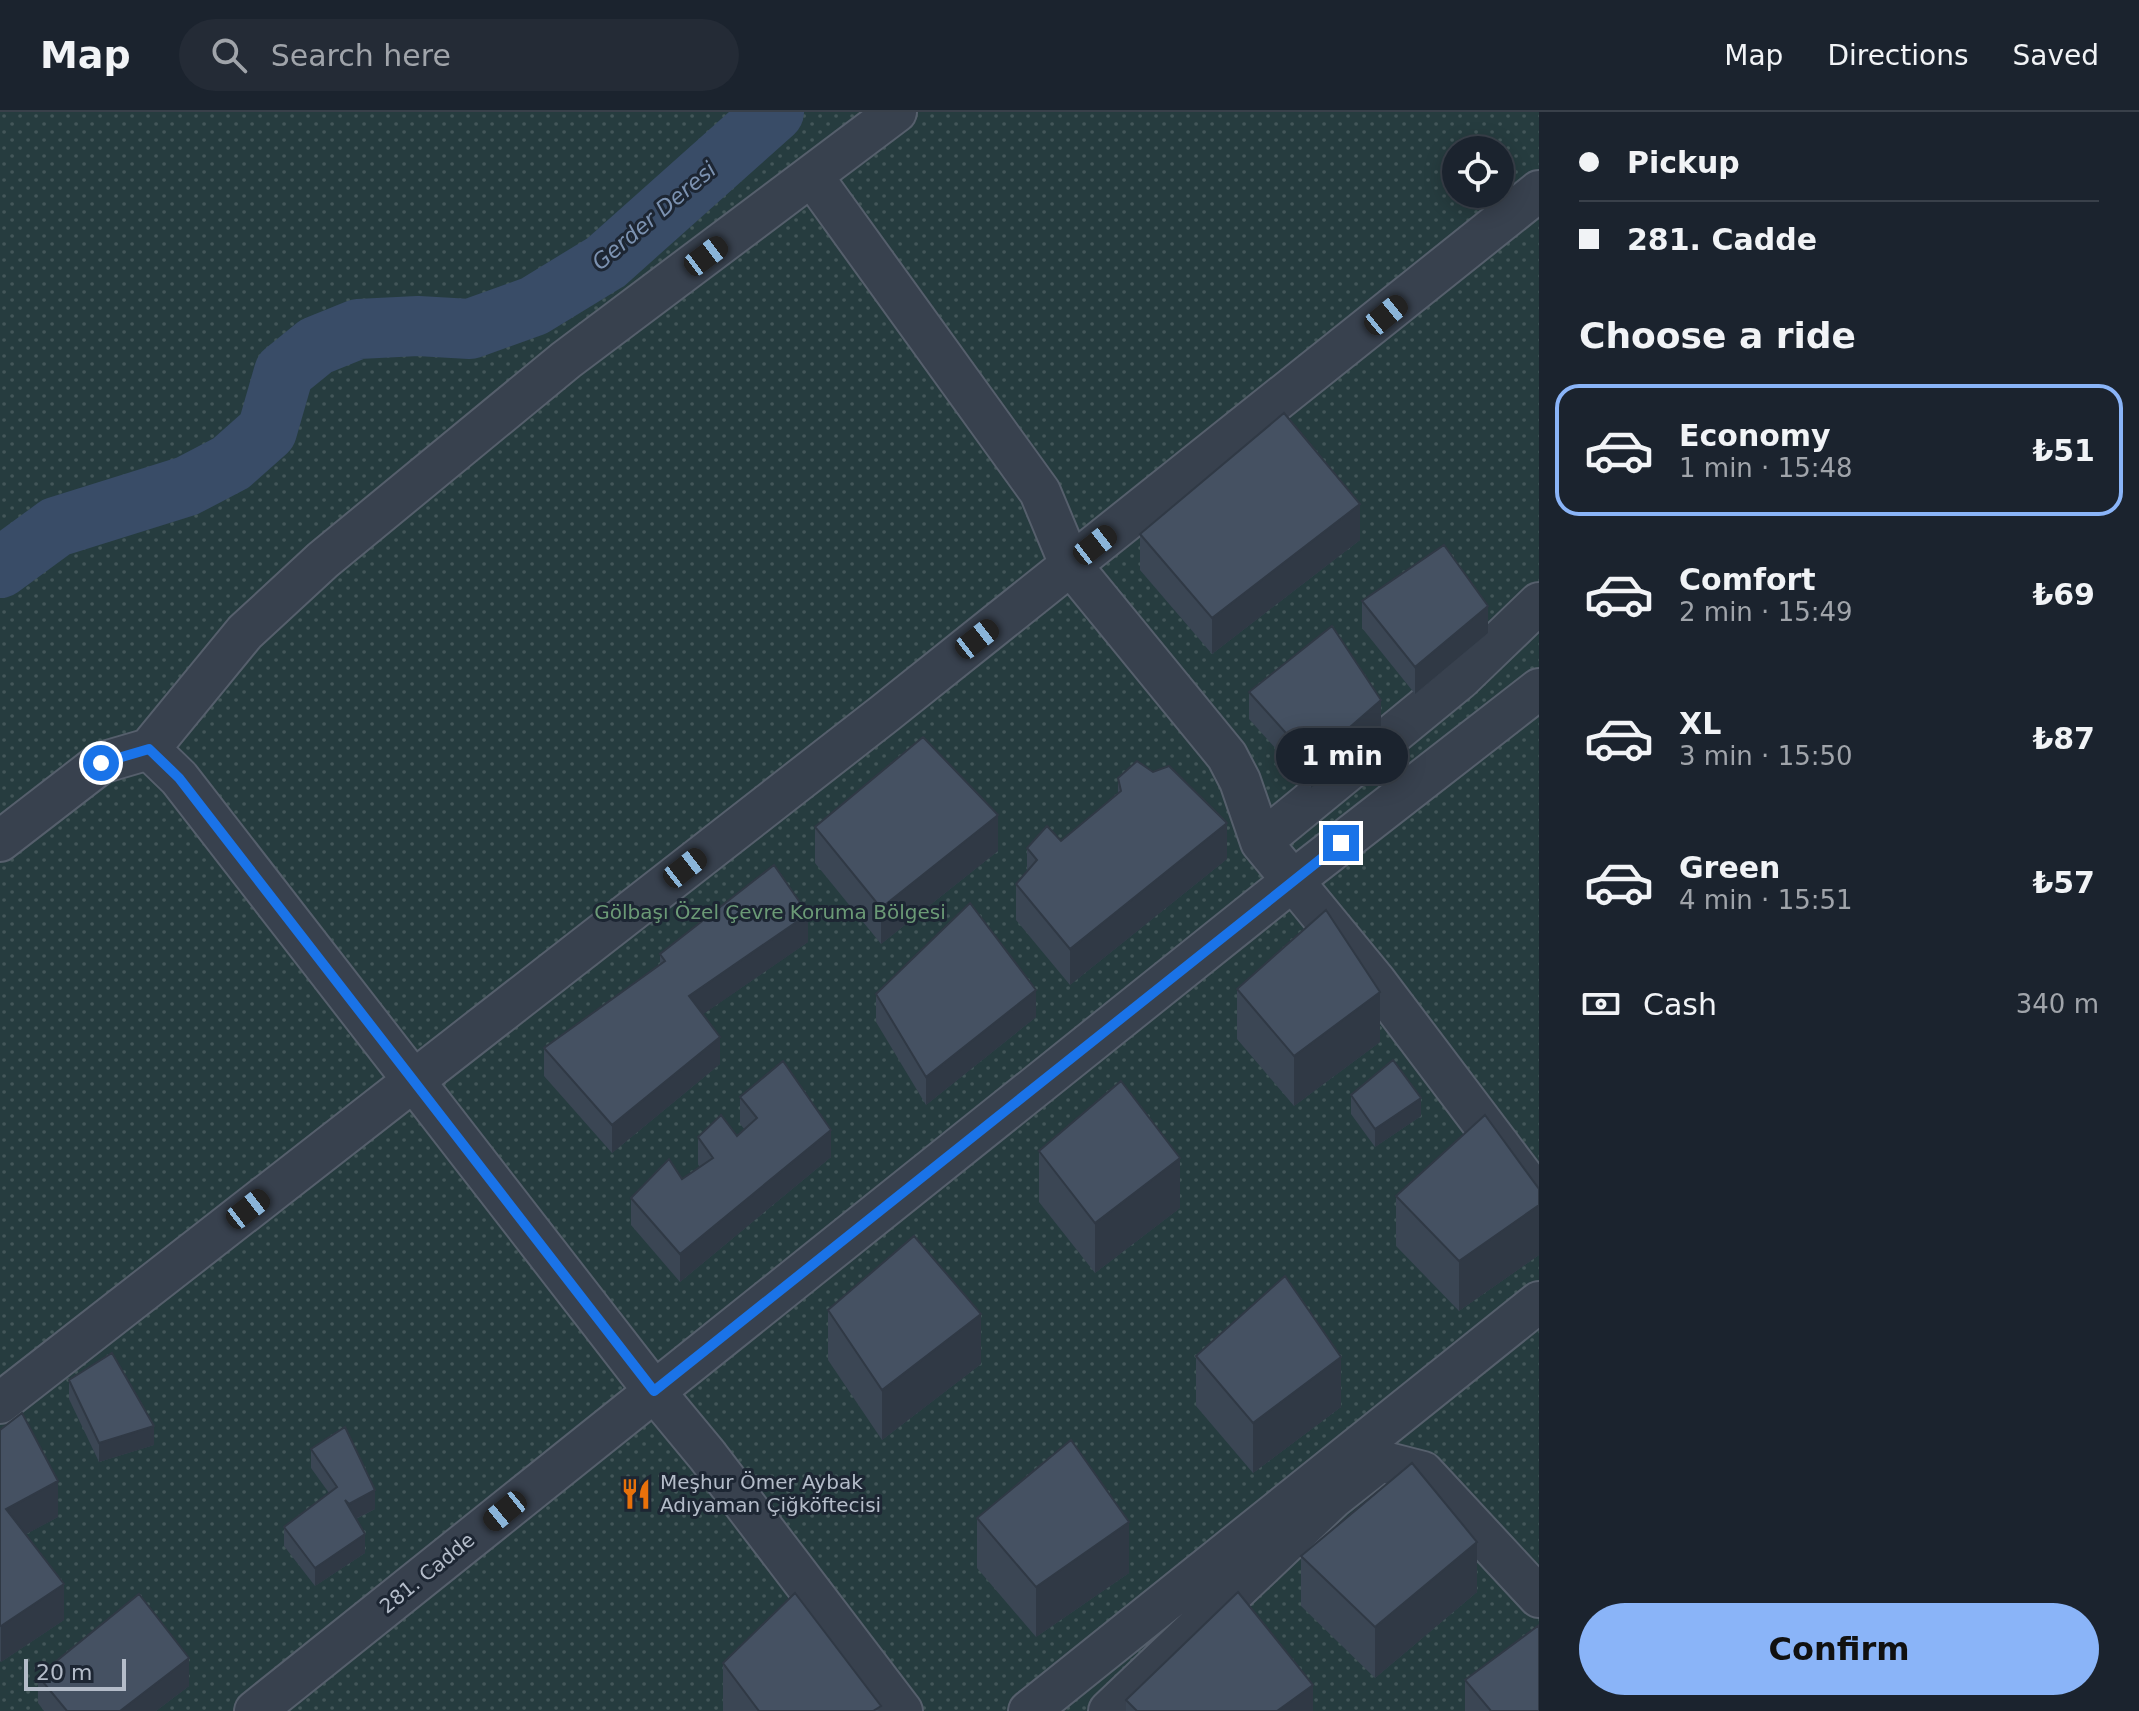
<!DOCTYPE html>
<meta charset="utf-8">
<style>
:root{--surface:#1b232e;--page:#242b36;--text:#f1f3f6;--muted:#a0a4aa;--line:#39404a;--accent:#8ab4f8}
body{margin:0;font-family:"DejaVu Sans",sans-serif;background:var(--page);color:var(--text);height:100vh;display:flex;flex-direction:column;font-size:30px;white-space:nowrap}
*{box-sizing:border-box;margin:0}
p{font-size:26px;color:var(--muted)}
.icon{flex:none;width:44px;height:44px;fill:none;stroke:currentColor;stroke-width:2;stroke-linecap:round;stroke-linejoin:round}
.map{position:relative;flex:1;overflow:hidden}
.side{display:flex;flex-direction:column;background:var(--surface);width:600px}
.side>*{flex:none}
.guide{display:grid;align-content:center;height:176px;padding:0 40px;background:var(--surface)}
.fabs{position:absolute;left:1442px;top:24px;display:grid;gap:16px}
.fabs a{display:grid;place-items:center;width:72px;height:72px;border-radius:50%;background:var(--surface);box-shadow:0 4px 20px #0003,0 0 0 2px var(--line);font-size:40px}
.scale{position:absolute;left:24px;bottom:20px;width:102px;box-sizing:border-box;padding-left:8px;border:4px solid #b4bcc9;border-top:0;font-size:22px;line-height:28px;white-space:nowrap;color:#b4bcc9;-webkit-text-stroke:6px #1d2633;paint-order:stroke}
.end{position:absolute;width:36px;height:36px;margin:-18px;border:10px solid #1a73e8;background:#fff;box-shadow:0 0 0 4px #fff}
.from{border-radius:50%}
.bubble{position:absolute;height:56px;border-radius:28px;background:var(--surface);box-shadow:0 4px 20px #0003,0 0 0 2px var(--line);font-size:26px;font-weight:700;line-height:56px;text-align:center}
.car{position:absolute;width:24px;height:48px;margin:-24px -12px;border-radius:10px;box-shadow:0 0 6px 2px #0007;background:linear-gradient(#222 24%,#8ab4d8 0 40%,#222 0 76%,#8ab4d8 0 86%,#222 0)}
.guide b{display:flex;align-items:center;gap:28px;height:76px;font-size:30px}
.guide b+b{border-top:2px solid var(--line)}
.guide i{width:20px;height:20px;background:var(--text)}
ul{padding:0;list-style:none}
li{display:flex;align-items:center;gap:24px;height:132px;margin:0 16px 12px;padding:0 24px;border:4px solid transparent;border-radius:24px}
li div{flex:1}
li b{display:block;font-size:30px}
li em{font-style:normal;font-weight:700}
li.selected{border-color:var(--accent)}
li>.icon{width:72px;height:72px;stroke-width:1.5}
h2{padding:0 40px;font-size:36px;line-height:96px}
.pay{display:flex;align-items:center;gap:20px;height:88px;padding:0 40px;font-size:30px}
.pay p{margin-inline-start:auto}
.action{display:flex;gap:16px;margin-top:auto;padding:16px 40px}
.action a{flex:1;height:92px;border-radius:48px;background:var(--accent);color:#111;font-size:32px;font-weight:700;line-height:92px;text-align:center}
header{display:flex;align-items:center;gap:48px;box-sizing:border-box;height:112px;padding:0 40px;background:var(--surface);border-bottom:2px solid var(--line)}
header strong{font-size:38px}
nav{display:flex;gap:44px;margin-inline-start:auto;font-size:28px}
.search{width:560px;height:72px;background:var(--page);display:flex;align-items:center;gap:20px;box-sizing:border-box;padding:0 28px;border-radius:44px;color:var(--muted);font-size:30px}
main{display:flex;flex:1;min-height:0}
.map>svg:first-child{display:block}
.grass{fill:url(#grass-dots);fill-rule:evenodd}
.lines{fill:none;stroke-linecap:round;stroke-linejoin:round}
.river{stroke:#394c67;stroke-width:60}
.minor-casing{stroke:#565f6c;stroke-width:44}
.minor{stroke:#38414e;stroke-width:40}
.wall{fill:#3b4654}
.shaded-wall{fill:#303945}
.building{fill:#455162;stroke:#303945;stroke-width:2}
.route{stroke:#1a73e8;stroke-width:10}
.labels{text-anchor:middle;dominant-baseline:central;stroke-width:6;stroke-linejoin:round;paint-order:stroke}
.park-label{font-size:20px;fill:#6b9a76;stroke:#1d2633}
.poi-label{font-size:20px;fill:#b4bcc9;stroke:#1d2633;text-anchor:start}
.street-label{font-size:20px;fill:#b4bcc9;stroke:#1d2633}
.water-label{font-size:22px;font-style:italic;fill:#7c92b1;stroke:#1d2633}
</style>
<header>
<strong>Map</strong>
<div class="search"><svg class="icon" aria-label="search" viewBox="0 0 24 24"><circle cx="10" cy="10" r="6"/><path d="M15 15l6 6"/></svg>Search here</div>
<nav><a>Map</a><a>Directions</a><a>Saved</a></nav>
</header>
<main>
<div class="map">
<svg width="1539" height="1599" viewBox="0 0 1539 1599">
<defs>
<pattern id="grass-dots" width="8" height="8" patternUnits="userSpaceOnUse" patternTransform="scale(2)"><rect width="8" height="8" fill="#263c3f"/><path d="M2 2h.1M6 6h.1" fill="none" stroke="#435659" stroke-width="1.8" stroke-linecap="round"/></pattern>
</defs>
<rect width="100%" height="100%" fill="#242f3e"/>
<!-- grass -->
<path class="grass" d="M0,0h1539v1599h-1539zM1456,38h44v44h-44z"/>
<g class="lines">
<!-- river -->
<path class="river" d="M0,456l56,-41 131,-41 44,-23 36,-32 17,-59 32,-26 42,-17 60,-3 52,3 64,-23 72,-44 168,-150"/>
<defs>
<path id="minor" d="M812,64l228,316 30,72 157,192 13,25 21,61 115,140 163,216
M149,637l96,-117 78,-72 243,-200 330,-248
M0,729l101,-78 48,-14 30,29 475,613 53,64 195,256
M1261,730l199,-163 79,-76
M0,1291l884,-689 655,-523
M255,1599l1036,-829 248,-193
M1029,1599l510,-409
M1109,1599l224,-213 47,-37 43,11 116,125"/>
</defs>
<!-- minor casing -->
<use href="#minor" class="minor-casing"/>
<!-- minor -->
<use href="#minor" class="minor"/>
</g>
<!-- wall -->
<path class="wall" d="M1140,422l220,6 -148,114 -72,-84z
M1362,489l126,32 -73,61 -53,-66z
M1249,580l132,36 -70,60 -62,-69z
M1118,666l109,81 -157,126 -54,-65v-36l11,-13v-23l34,-7 57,-47z
M815,715l183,24 -117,93 -66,-81z
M808,830l-105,72 17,50 -108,89 -68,-77v-28l116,-83v-11z
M1237,877l143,53 -86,64 -57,-67z
M876,882l160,23 -110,88 -50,-83z
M1351,983l70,21 -46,31 -24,-33z
M740,985l91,60 -151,125 -49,-57v-27l51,-19 18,-12 -2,-3v-27l39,-1 8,-6 -5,-6z
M1039,1039l141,57 -85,65 -56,-71z
M1539,1077v66l-80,56 -63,-65v-50z
M828,1198l153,54 -99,76 -54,-80z
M1196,1244l145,51 -88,66 -57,-67z
M69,1268l85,65 -55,17 -30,-63z
M0,1318l58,87 -32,17 38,86 -63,42 -1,-1z
M311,1337l64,60 -19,10 9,34 -50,33 -31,-40v-19l45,-34 -18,-25z
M977,1406l152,55 -93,64 -59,-69z
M1301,1444l176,36 -102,86 -74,-72z
M723,1551l158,48h-158z
M38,1564l151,10 -33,25h-112l-6,-8z
M1465,1568l74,31h-74z
M1126,1588l187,11h-187z"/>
<!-- shaded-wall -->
<path class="shaded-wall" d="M1360,392v36l-148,114v-36z
M1488,494v27l-73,61v-27z
M1381,588v28l-70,60v-27z
M998,703v36l-117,93v-36z
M1227,711v36l-157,126v-36z
M808,802v28l-119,82v-28z
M1036,878v27l-110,88v-28z
M1380,880v50l-86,64v-50z
M720,925v27l-108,89v-28z
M1421,986v18l-46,31v-18z
M831,1018v27l-151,125v-28z
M1180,1046v50l-85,65v-50z
M1539,1093v50l-80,56v-50z
M981,1202v50l-99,76v-50z
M1341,1245v50l-88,66v-50z
M154,1314v19l-55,17v-19z
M58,1369v36l-52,28v-36z
M375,1378v19l-26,13v-18z
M1129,1410v51l-93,64v-50z
M365,1422v19l-50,33v-18z
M1477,1430v50l-102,86v-51z
M64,1472v36l-63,42v-36z
M189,1546v28l-33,25h-36z
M1313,1573v26h-36z"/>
<!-- building -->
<path class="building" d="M1284,301l76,91 -148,114 -72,-84z
M1444,433l44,61 -73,61 -53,-66z
M1332,514l49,74 -70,61 -62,-69z
M923,625l75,78 -117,93 -66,-81z
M1137,649l16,11 16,-6 58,57 -157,126 -54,-65 21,-24 -10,-12 20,-22 14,15 60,-50 -3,-13z
M774,753l34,49 -119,82 31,41 -108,88 -68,-77 121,-87 -5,-7z
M970,791l66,87 -110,87 -50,-83z
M1326,798l54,82 -86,64 -57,-67z
M1393,948l28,38 -46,31 -24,-34z
M783,949l48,69 -151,124 -49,-56 38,-39 13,20 31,-21 -15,-21 23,-22 16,21 20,-18 -17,-21z
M1121,969l59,77 -85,65 -56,-72z
M1485,1003l54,74v16l-80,56 -63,-65z
M914,1124l67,78 -99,76 -54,-80z
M1285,1164l56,81 -88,66 -57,-67z
M112,1241l42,73 -55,17 -30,-63z
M22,1301l36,68 -52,28 58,75 -63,42 -1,-1v-195z
M345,1315l30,63 -26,14 -4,-4 20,34 -50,34 -31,-41 53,-40 -26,-38z
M1071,1328l58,82 -93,65 -59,-69z
M1412,1351l65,79 -102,85 -74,-71z
M1238,1480l75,93 -36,26h-140l-11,-11z
M795,1481l86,113 -8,5h-114l-36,-48z
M139,1482l50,64 -69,53h-53l-29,-35z
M1539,1513v86h-48l-26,-31z"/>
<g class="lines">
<!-- route -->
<path class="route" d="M101,651l48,-14 30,29 475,613 687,-548"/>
</g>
<!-- icons -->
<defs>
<symbol id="restaurant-bare" viewBox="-9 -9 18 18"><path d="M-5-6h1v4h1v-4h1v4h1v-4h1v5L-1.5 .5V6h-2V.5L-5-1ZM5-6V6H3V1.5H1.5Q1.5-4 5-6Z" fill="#e8710a" stroke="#1d2633" stroke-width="2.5" paint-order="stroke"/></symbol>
</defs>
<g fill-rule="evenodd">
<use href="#restaurant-bare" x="614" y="1360" width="44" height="44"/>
</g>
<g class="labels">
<!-- park labels -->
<g class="park-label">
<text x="770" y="800">Gölbaşı Özel Çevre Koruma Bölgesi</text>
</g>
<!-- poi labels -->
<g class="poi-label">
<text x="660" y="1370">Meşhur Ömer Aybak<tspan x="660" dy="23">Adıyaman Çiğköftecisi</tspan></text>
</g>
<!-- street labels -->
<g class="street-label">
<text transform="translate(427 1461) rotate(-39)">281. Cadde</text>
</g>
<!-- water labels -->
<g class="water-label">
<text transform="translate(654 104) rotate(-40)">Gerder Deresi</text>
</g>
</g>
</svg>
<div class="fabs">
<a><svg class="icon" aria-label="locate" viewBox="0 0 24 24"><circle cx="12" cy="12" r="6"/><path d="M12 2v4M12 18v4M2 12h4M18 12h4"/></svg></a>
</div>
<div class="scale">20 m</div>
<i class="end from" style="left:101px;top:651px"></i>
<i class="end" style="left:1341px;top:731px"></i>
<div class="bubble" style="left:1276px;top:616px;width:132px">1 min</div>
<i class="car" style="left:706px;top:144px;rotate:53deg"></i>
<i class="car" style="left:1386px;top:203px;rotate:51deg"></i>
<i class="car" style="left:1095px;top:433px;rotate:52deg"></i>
<i class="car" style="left:977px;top:527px;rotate:52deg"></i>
<i class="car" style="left:685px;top:756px;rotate:52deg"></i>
<i class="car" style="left:248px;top:1097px;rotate:52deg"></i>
<i class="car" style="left:505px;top:1399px;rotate:231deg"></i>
</div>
<section class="side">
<div class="guide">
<b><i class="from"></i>Pickup</b>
<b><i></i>281. Cadde</b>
</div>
<h2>Choose a ride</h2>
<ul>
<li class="selected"><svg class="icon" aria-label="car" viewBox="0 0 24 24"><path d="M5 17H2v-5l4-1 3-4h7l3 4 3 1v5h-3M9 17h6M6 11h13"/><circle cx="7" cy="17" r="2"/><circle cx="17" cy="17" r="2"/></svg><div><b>Economy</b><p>1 min · 15:48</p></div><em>₺51</em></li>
<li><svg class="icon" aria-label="car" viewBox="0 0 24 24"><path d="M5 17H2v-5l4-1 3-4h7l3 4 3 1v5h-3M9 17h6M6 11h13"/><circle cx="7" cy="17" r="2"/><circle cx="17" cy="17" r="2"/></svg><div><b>Comfort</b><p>2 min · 15:49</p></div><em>₺69</em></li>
<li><svg class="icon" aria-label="car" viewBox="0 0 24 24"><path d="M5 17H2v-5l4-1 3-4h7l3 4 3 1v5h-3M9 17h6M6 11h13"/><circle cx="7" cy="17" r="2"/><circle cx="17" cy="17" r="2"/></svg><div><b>XL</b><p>3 min · 15:50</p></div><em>₺87</em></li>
<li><svg class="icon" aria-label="car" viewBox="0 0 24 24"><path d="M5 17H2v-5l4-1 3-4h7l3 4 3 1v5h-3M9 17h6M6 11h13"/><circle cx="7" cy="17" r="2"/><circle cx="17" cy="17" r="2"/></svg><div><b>Green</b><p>4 min · 15:51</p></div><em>₺57</em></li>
</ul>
<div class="pay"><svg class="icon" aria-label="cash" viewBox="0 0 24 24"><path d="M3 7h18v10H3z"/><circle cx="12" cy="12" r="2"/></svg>Cash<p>340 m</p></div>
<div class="action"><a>Confirm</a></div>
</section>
</main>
